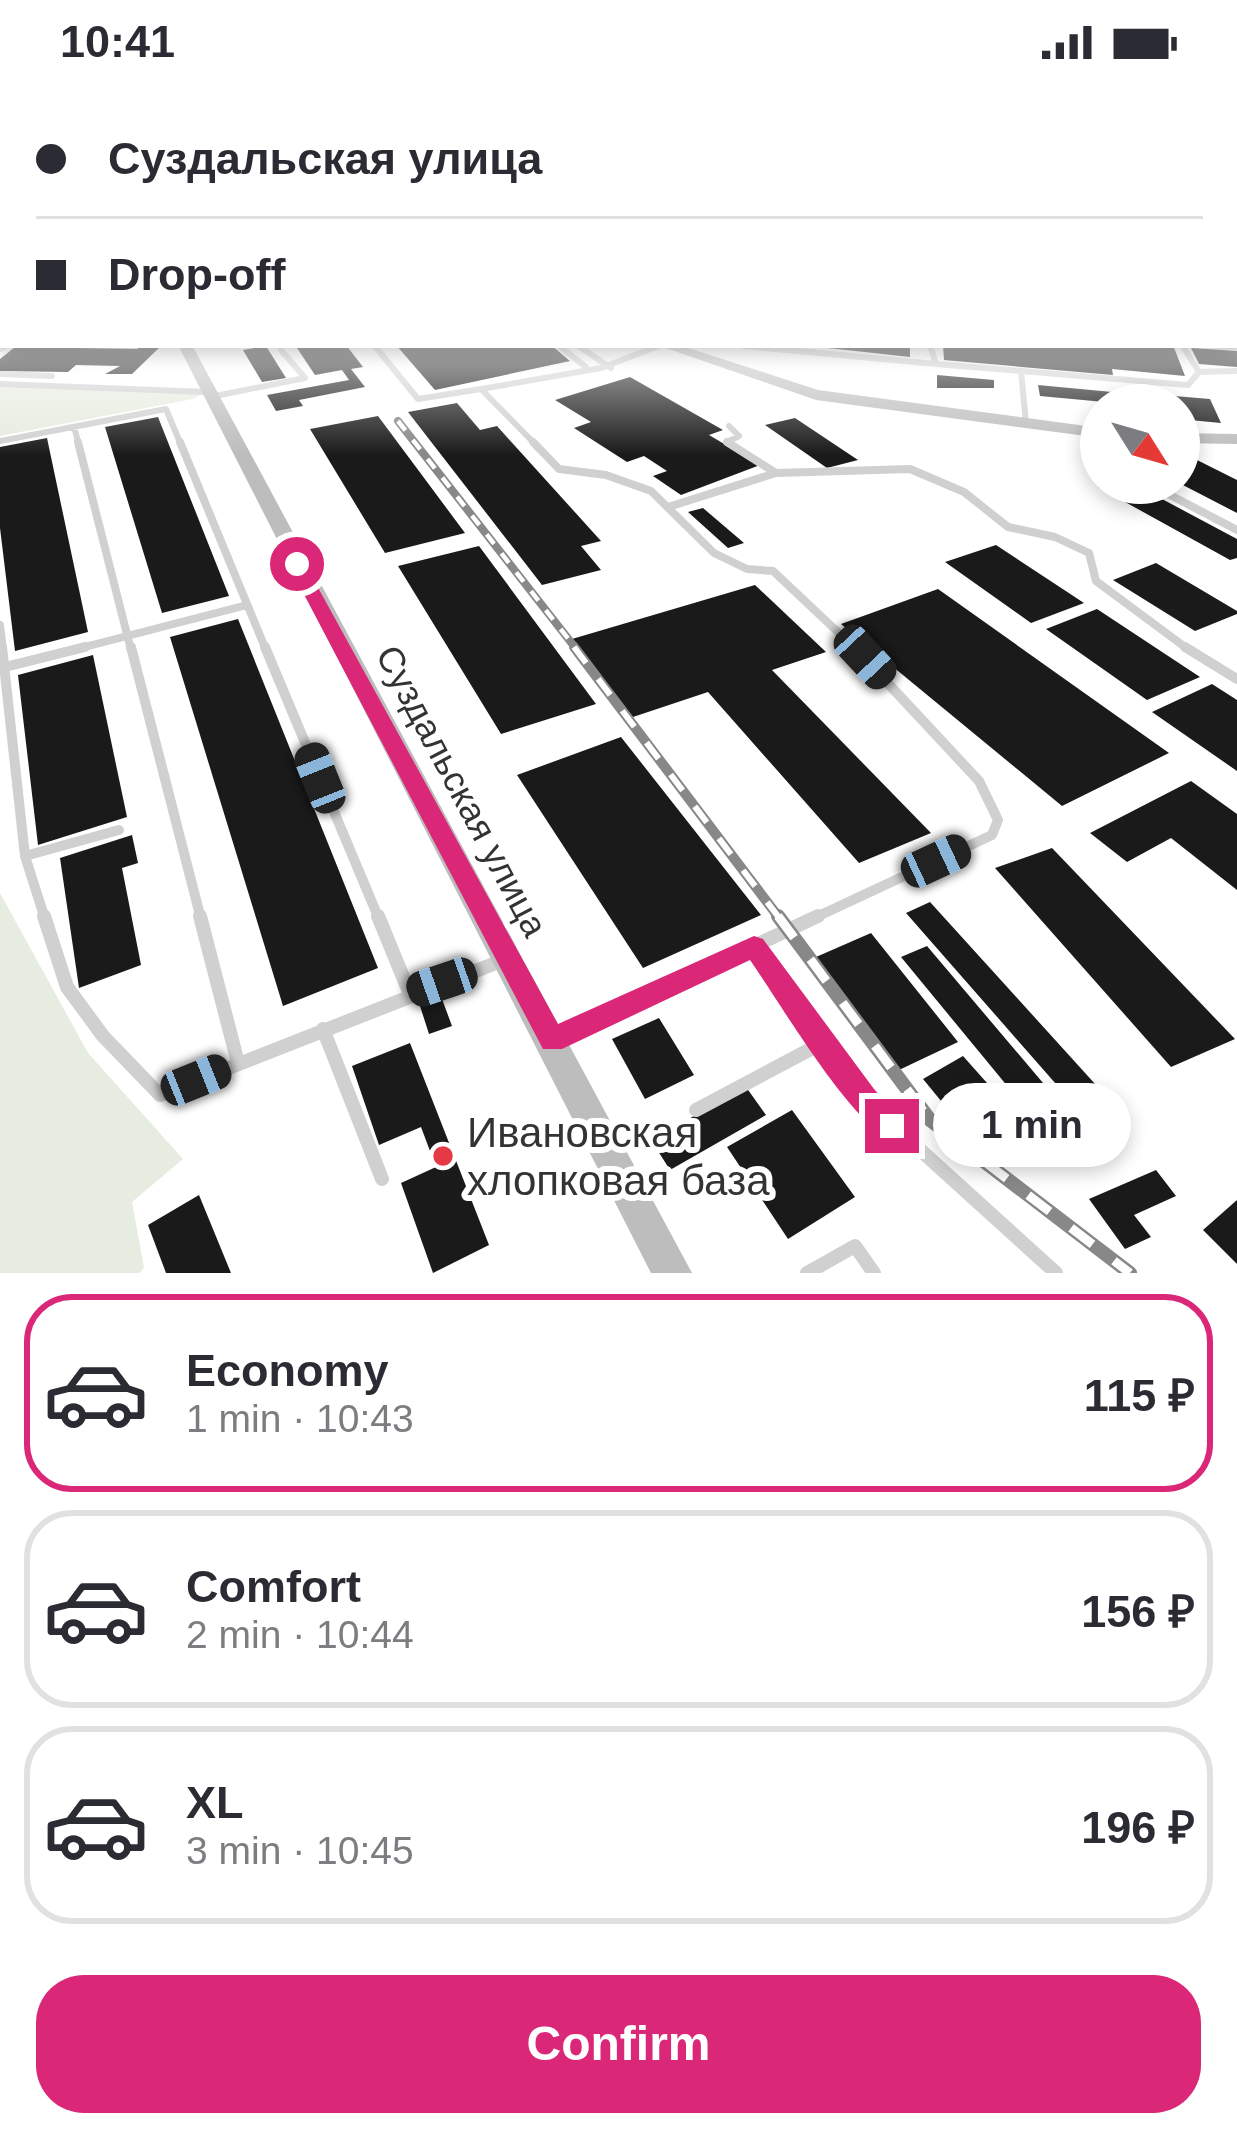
<!DOCTYPE html>
<meta charset="utf-8">
<style>
:root{--surface:#fff;--page:#f7f7f7;--text:#2b2b33;--muted:#7c7c81;--line:#e1e1e2;--accent:#db2777}
body{margin:0;font-family:Arial,sans-serif;background:var(--page);color:var(--text);height:100vh;display:flex;flex-direction:column;font-size:45px;white-space:nowrap}
*{box-sizing:border-box;margin:0}
p{font-size:39px;color:var(--muted)}
.icon{flex:none;width:66px;height:66px;fill:none;stroke:currentColor;stroke-width:2;stroke-linecap:round;stroke-linejoin:round}
.map{position:relative;height:1189px;overflow:hidden}
.panel{display:flex;flex-direction:column;background:var(--surface);flex:1}
.panel>*{flex:none}
.top-card{position:absolute;left:0px;top:0px;width:1239px;height:264px;box-shadow:0 6px 18px #0003;display:grid;align-content:center;height:264px;padding:0 36px;background:var(--surface)}
.needle{width:78px;rotate:127deg}
.tools{position:absolute;left:1080px;top:300px;display:grid;gap:24px}
.tools a{display:grid;place-items:center;width:120px;height:120px;border-radius:50%;background:var(--surface);box-shadow:0 6px 18px #0003;font-size:60px}
.end{position:absolute;width:54px;height:54px;margin:-27px;border:15px solid #db2777;background:#fff;box-shadow:0 0 0 6px #fff}
.from{border-radius:50%}
.bubble{position:absolute;height:84px;border-radius:42px;background:var(--surface);box-shadow:0 6px 18px #0003;font-size:39px;font-weight:800;line-height:84px;text-align:center}
.car{position:absolute;width:36px;height:72px;margin:-36px -18px;border-radius:15px;box-shadow:0 0 9px 3px #0007;background:linear-gradient(#222 24%,#8ab4d8 0 40%,#222 0 76%,#8ab4d8 0 86%,#222 0)}
.top-card b{display:flex;align-items:center;gap:42px;height:114px;font-size:45px}
.top-card b+b{border-top:3px solid var(--line)}
.top-card i{width:30px;height:30px;background:var(--text)}
ul{padding:21px 0 0;list-style:none}
li{display:flex;align-items:center;gap:36px;height:198px;margin:0 24px 18px;padding:0 12px;border:6px solid var(--line);border-radius:48px}
li div{flex:1}
li b{display:block;font-size:45px}
li em{font-style:normal;font-weight:800}
li.current{border-color:var(--accent)}
li>.icon{width:108px;height:108px;stroke-width:1.5}
.action{display:flex;gap:24px;margin-top:auto;padding:24px 36px}
.action a{flex:1;height:138px;border-radius:48px;background:var(--accent);color:#fff;font-size:48px;font-weight:800;line-height:138px;text-align:center}
.status{display:flex;justify-content:space-between;align-items:center;height:84px;padding:0 60px;background:var(--surface);direction:ltr}
.status svg{height:33px;fill:currentColor}
.map>svg:first-child{display:block}
.green{fill:#e6ecdf}
.building{fill:#1a1a1a}
.lines{fill:none;stroke-linecap:round;stroke-linejoin:round}
.lane-far3{stroke:#d0d0d0;stroke-width:6}
.lane-far2{stroke:#d0d0d0;stroke-width:8}
.lane-far1{stroke:#d0d0d0;stroke-width:10}
.lane{stroke:#d0d0d0;stroke-width:14}
.street{fill:#d0d0d0;fill-rule:evenodd}
.secondary{fill:#bdbdbd;fill-rule:evenodd}
.rail-far2-casing{stroke:#888;stroke-width:8}
.rail-far1-casing{stroke:#888;stroke-width:10}
.rail-casing{stroke:#888;stroke-width:14}
.rail-far2{stroke:#fff;stroke-width:4.5;stroke-dasharray:12;stroke-linecap:butt}
.rail-far1{stroke:#fff;stroke-width:6;stroke-dasharray:20;stroke-linecap:butt}
.rail{stroke:#fff;stroke-width:9;stroke-dasharray:27;stroke-linecap:butt}
.route{fill:#db2777}
.poi-dot{fill:#e63946;stroke:#fff;stroke-width:4.5}
.labels{text-anchor:middle;dominant-baseline:central;stroke-width:12;stroke-linejoin:round;paint-order:stroke}
.street-label{font-size:36px;fill:#333;stroke:#fff}
.near-poi-label{font-size:42px;fill:#333;stroke:#fff;text-anchor:start}
</style>
<div class="status"><b>10:41</b><svg viewBox="0 0 49 12"><path d="M0 12V9h3v3zM5 12V6h3v6zM10 12V3h3v9zM15 12V0h3v12zM26 1h20v11H26zM47 4h2v5h-2z"/></svg></div>
<div class="map">
<svg width="1237" height="1189" viewBox="0 0 1237 1189">
<rect width="100%" height="100%" fill="#fff"/>
<!-- green -->
<path class="green" d="M0,301l204,8 -11,6 -193,37z
M0,809l88,160 95,106 -51,43 12,66 -5,5h-139z"/>
<!-- building -->
<path class="building" d="M136,261h26l-30,29h-27l15,-8 -44,-1 -8,7 -68,-1v-12l15,-12 123,2z
M295,261h51l17,22 -12,2 14,18 -66,13 4,6 -27,5 -9,-16 82,-15 -7,-10 -27,5z
M396,261h155l19,16 -135,29z
M828,261h82v12l-82,-9z
M943,261h230l12,31 -73,-7 1,6 -169,-15z
M266,262l20,32 -24,4 -19,-32z
M1191,264l46,3v16l-38,-3z
M937,291l57,5v8h-57z
M630,293l93,53 -14,5 51,30 -79,30 -28,-19 14,-5 -23,-15 -17,6 -53,-34 17,-6 -36,-22z
M1038,301l74,7 3,11 -75,-7z
M1127,308l83,7 11,24 -42,-4v-14h-47z
M457,319l23,27 17,-4 104,115 -20,5 20,24 -59,15 -134,-173z
M378,332l87,117 -80,20 -75,-124z
M158,333l71,179 -67,17 -57,-186z
M795,334l63,42 -31,8 -62,-43z
M47,354l41,194 -73,19 -15,-123v-81z
M1191,373l46,23v33l-58,-30v-22z
M1109,399h23l105,56v19l-7,2 -132,-73z
M703,424l41,35 -16,5 -40,-36z
M996,461l88,58 -53,20 -86,-61z
M479,462l117,158 -95,30 -103,-168z
M1156,479l81,48v3l-42,17 -82,-51z
M755,501l71,67 -54,18 159,163 -72,30 -151,-171 -75,25 -61,-78z
M938,505l231,164 -107,53 -221,-182z
M1097,525l103,68 -53,23 -101,-71z
M238,535l140,349 -95,38 -113,-369z
M93,571l34,162 -89,28 -20,-170z
M1212,600l25,16v71l-85,-59z
M621,653l140,178 -118,53 -126,-193z
M1191,697l46,33v76l-66,-52 -44,24 -37,-29z
M132,751l6,28 -16,5 19,97 -62,23 -19,-130z
M1052,764l183,191 -64,28 -176,-199z
M930,818l166,183 -26,15 -164,-187z
M871,849l87,109 -59,28 -83,-113z
M927,862l127,150 -27,14 -126,-153z
M442,915l10,27 -23,8 -9,-28z
M659,934l35,57 -49,24 -33,-60z
M410,959l79,202 -56,28 -32,-90 35,-16 -15,-40 -42,18 -27,-79z
M963,972l24,27 -41,24 -23,-28z
M746,1003l20,28 -96,55 -19,-30z
M792,1026l63,87 -67,42 -61,-92z
M1156,1086l20,26 -42,19 17,22 -26,12 -36,-50z
M199,1111l32,78h-65l-18,-48z
M1237,1116v64l-34,-34z"/>
<g class="lines">
<!-- lane-far3 -->
<path class="lane-far3" d="M374,261l44,54 63,-10 55,56
M558,261l28,22
M577,261l34,23
M930,261l6,19 85,7
M1182,261l17,27
M1216,261l21,2
M744,262l192,18
M0,265l6,-4
M0,290l52,2
M481,305l120,-21 60,-23
M210,313l95,-19 -24,-28
M1026,339l-5,-52 167,14 11,-13 38,-1
M729,342l10,10 -12,6 5,3
M74,343l5,18
M1094,348l2,13
M0,357l166,-32 15,36"/>
<!-- lane-far2 -->
<path class="lane-far2" d="M78,358l53,208
M180,358l86,208
M533,358l26,27 47,6 45,16 63,62 33,16 26,2 84,79
M1094,358l7,9
M776,389l134,-4 54,23 44,35 47,10 34,16 7,28 93,69
M1147,399l90,47
M668,423l108,-34 -49,-31
M0,541l3,25
M73,566l174,-45"/>
<!-- lane-far1 -->
<path class="lane-far1" d="M2,563l23,209
M131,563l70,272
M265,563l114,272
M1185,563l52,32
M5,583l80,-20
M45,835l-20,-63 94,-26
M812,835l180,-84 6,-15 -19,-39 -125,-134"/>
<!-- lane -->
<path class="lane" d="M44,832l23,71 36,49 57,59 341,-134
M200,832l38,147
M378,832l32,78
M754,862l110,153 192,174
M323,945l59,150
M557,954l261,-122
M696,1026l128,-68
M807,1189l48,-27 19,27"/>
<!-- street -->
<path class="street" d="M0,297l207,8 6,3 -6,3 -207,-8z"/>
<!-- secondary -->
<path class="secondary" d="M178,261h14l500,928h-41z
M657,261h22l139,45 283,38v10l-285,-38z
M1179,349l58,1v10l-58,-1z"/>
<defs>
<path id="rail-far2" d="M398,337l179,229"/>
<path id="rail-far1" d="M574,563l206,272"/>
<path id="rail" d="M778,832l152,204 200,153"/>
</defs>
<!-- rail-far2 casing -->
<use href="#rail-far2" class="rail-far2-casing"/>
<!-- rail-far1 casing -->
<use href="#rail-far1" class="rail-far1-casing"/>
<!-- rail casing -->
<use href="#rail" class="rail-casing"/>
<!-- rail-far2 -->
<use href="#rail-far2" class="rail-far2"/>
<!-- rail-far1 -->
<use href="#rail-far1" class="rail-far1"/>
<!-- rail -->
<use href="#rail" class="rail"/>
</g>
<!-- sky -->
<linearGradient id="sky" x2="0" y2="1"><stop stop-color="#9ec6ea"/><stop offset="0.55" stop-color="#fff"/><stop offset="1" stop-color="#fff" stop-opacity="0"/></linearGradient>
<rect width="1237" height="371" fill="url(#sky)"/>
<!-- route -->
<path class="route" d="M297,475l8,5 253,460 196,-88 9,3 111,150 33,37 -4,9 -11,5c-42,-17 -113,-139 -142,-180l-188,89h-19l-255,-485z"/>
<!-- markers -->
<circle class="poi-dot" cx="443" cy="1072" r="12"/>
<g class="labels">
<!-- street labels -->
<g class="street-label">
<text transform="translate(462 707) rotate(62)">Суздальская улица</text>
</g>
<!-- near-poi labels -->
<g class="near-poi-label">
<text x="467" y="1048">Ивановская<tspan x="467" dy="48">хлопковая база</tspan></text>
</g>
</g>
</svg>
<div class="tools">
<a><svg class="needle" viewBox="-14 -14 28 28"><path d="M0-13l5 13h-10z" fill="#e53935"/><path d="M0 13l5-13h-10z" fill="#7c7c81"/></svg></a>
</div>
<i class="end from" style="left:297px;top:480px"></i>
<i class="end" style="left:892px;top:1042px"></i>
<div class="bubble" style="left:933px;top:999px;width:198px">1 min</div>
<i class="car" style="left:865px;top:573px;rotate:137deg"></i>
<i class="car" style="left:320px;top:694px;rotate:338deg"></i>
<i class="car" style="left:936px;top:777px;rotate:65deg"></i>
<i class="car" style="left:442px;top:898px;rotate:251deg"></i>
<i class="car" style="left:196px;top:996px;rotate:68deg"></i>
<div class="top-card">
<b><i class="from"></i>Суздальская улица</b>
<b><i></i>Drop-off</b>
</div>
</div>
<section class="panel">
<ul>
<li class="current"><svg class="icon" aria-label="car" viewBox="0 0 24 24"><path d="M5 17H2v-5l4-1 3-4h7l3 4 3 1v5h-3M9 17h6M6 11h13"/><circle cx="7" cy="17" r="2"/><circle cx="17" cy="17" r="2"/></svg><div><b>Economy</b><p>1 min · 10:43</p></div><em>115 ₽</em></li>
<li><svg class="icon" aria-label="car" viewBox="0 0 24 24"><path d="M5 17H2v-5l4-1 3-4h7l3 4 3 1v5h-3M9 17h6M6 11h13"/><circle cx="7" cy="17" r="2"/><circle cx="17" cy="17" r="2"/></svg><div><b>Comfort</b><p>2 min · 10:44</p></div><em>156 ₽</em></li>
<li><svg class="icon" aria-label="car" viewBox="0 0 24 24"><path d="M5 17H2v-5l4-1 3-4h7l3 4 3 1v5h-3M9 17h6M6 11h13"/><circle cx="7" cy="17" r="2"/><circle cx="17" cy="17" r="2"/></svg><div><b>XL</b><p>3 min · 10:45</p></div><em>196 ₽</em></li>
</ul>
<div class="action"><a>Confirm</a></div>
</section>
